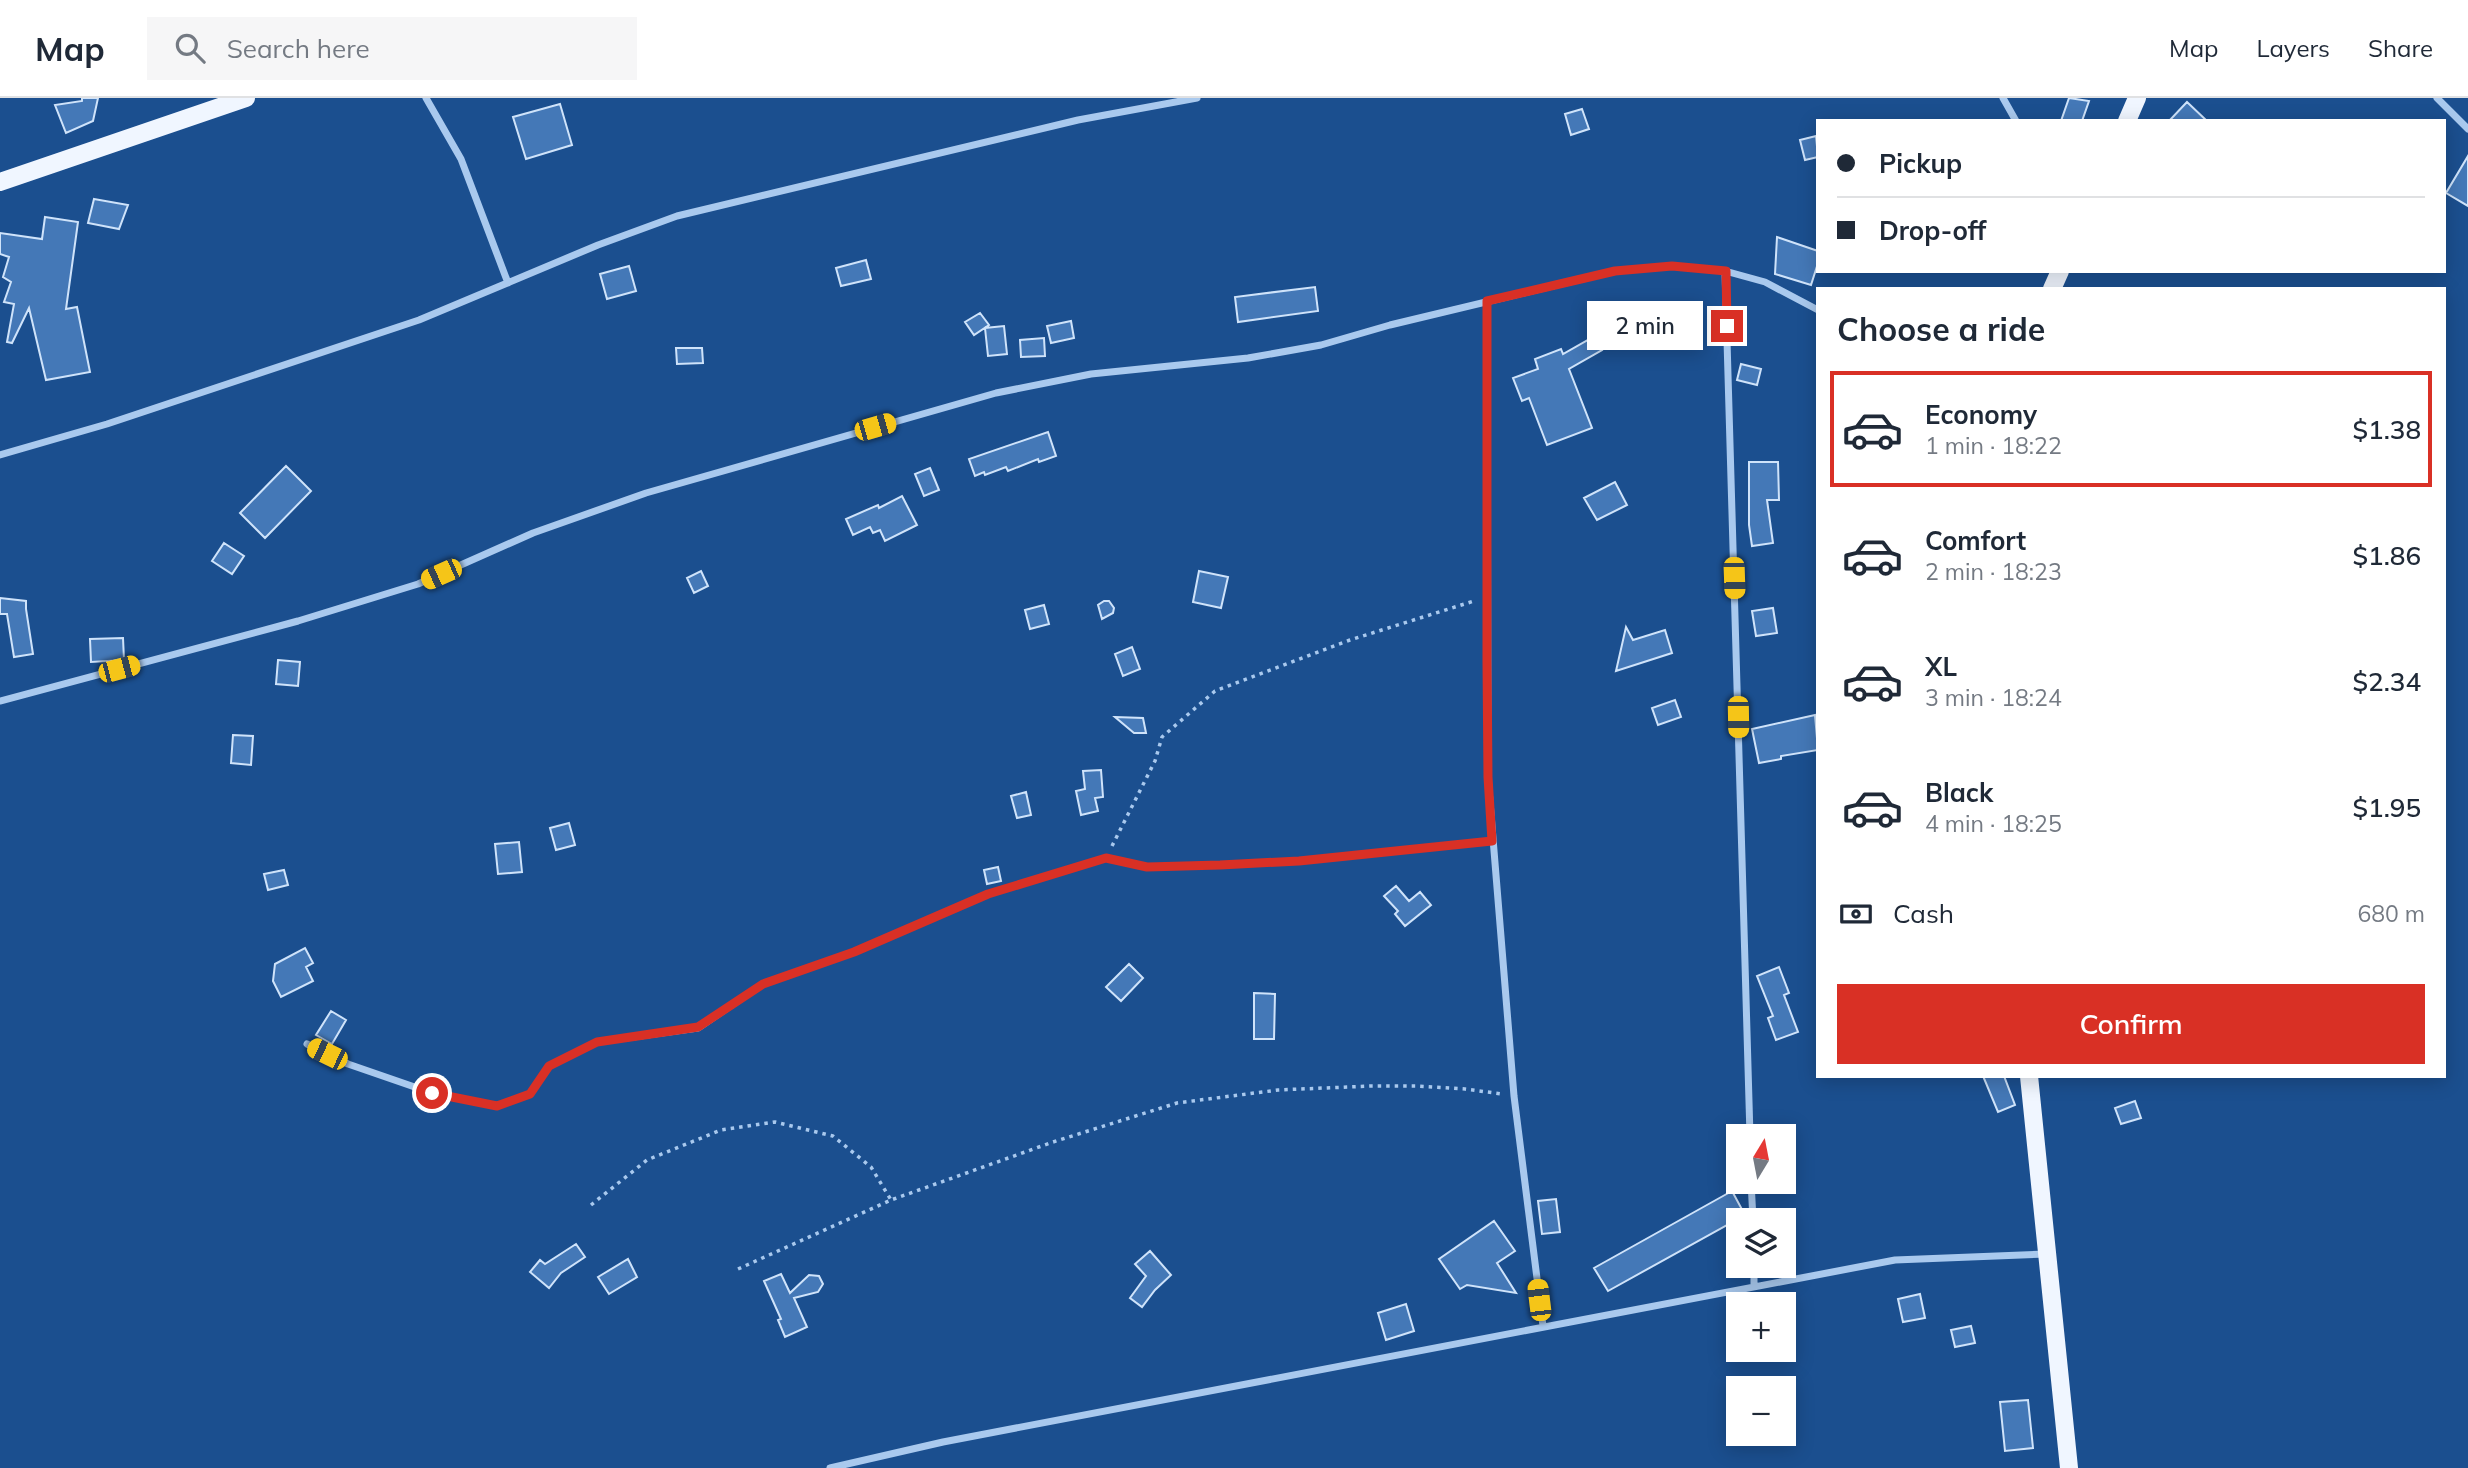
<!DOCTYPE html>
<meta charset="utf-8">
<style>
:root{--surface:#fff;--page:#f6f6f7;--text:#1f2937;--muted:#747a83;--line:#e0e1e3;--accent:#d93025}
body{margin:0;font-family:Mulish,sans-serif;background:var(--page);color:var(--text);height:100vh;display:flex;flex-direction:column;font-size:26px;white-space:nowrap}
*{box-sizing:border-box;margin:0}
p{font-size:23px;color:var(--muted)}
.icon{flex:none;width:38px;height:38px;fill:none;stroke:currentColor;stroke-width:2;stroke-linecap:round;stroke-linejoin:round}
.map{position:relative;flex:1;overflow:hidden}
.side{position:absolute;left:1816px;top:189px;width:630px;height:791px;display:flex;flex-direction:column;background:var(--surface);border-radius:0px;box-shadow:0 4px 18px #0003}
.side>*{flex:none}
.banner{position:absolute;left:1816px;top:21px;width:630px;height:154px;border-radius:0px;box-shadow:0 4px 18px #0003;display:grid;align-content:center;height:154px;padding:0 21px;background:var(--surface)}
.needle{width:46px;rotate:10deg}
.buttons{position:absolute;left:1726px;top:1026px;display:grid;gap:14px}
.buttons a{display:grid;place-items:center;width:70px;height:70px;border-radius:0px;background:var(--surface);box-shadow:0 4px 18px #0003;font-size:35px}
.end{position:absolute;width:32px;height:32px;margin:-16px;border:9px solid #d93025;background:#fff;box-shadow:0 0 0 4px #fff}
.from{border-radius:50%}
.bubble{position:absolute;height:49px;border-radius:0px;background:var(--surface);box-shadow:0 4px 18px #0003;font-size:23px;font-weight:600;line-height:49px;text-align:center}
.car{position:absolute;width:21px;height:42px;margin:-21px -10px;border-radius:9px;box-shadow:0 0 5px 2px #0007;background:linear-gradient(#f5c518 24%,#345 0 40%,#f5c518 0 76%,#345 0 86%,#f5c518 0)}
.banner b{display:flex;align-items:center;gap:24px;height:66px;font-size:26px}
.banner b+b{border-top:2px solid var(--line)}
.banner i{width:18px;height:18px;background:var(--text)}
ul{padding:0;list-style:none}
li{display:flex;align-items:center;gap:21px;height:116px;margin:0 14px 10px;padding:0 7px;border:4px solid transparent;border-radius:0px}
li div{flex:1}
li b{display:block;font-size:26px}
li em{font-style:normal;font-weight:600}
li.current{border-color:var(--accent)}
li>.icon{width:63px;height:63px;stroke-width:1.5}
h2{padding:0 21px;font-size:32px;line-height:84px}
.pay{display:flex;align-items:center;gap:18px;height:77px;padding:0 21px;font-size:26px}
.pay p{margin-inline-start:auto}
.primary-button{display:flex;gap:14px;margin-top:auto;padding:14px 21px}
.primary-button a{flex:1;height:80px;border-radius:0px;background:var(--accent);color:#fff;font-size:28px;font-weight:600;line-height:80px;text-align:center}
header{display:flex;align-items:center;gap:42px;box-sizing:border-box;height:98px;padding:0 35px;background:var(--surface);border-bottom:2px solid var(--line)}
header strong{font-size:33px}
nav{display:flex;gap:38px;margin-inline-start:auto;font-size:24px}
.search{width:490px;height:63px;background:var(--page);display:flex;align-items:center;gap:18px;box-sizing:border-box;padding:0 24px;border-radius:0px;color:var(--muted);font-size:26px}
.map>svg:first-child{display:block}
.building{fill:#4478b7;stroke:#cfe3fa;stroke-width:2}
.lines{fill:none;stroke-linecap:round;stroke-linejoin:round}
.path{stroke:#a9c9ee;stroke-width:3.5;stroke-dasharray:3.5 5;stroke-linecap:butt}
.street{stroke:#a9c9ee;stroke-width:7}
.primary{stroke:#f0f6ff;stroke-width:18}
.route{stroke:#d93025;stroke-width:9}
</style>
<header>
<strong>Map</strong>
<div class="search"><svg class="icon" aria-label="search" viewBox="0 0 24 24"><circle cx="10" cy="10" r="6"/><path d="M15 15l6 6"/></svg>Search here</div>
<nav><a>Map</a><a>Layers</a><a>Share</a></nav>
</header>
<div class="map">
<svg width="2468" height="1370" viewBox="0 0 2468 1370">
<rect width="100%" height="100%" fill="#1b4f8f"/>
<!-- building -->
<path class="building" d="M82,0h16l-5,23 -27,12 -11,-28 27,-4z
M2069,0l20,3 -7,20h-21z
M2187,4l20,19h-38z
M560,6l12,41 -46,14 -13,-42z
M1582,11l7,20 -18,6 -6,-21z
M1816,38l2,21 -13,3 -5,-20z
M2468,58v50l-22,-13z
M94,101l34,6 -9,24 -31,-6z
M45,119l33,5 -12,87 11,-2 13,65 -44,8 -17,-72 -17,35 -5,-1 7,-38 -10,-2 7,-20 -8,-5 6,-20 -9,-3v-21l42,6z
M1777,139l41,14v12l-7,22 -36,-11z
M866,162l5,19 -30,7 -5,-18z
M629,168l7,25 -29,8 -7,-25z
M1315,189l3,24 -80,11 -3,-25z
M980,215l9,12 -15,10 -9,-13z
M1071,223l3,17 -23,5 -4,-17z
M1004,228l3,28 -19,2 -3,-28z
M1595,238l7,14 -33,19 23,59 -45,17 -18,-47 -7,3 -9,-23 25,-9 -3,-10 26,-10 2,5z
M1044,240l1,18 -24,1 -1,-17z
M676,250h26l1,15 -26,1z
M1741,266l20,5 -4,16 -20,-5z
M1048,334l8,24 -17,6 -1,-3 -30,12 -2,-4 -21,8 -1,-3 -9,4 -6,-17z
M1749,364h29l1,38h-12l6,43 -21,3 -3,-21z
M286,368l25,25 -46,47 -25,-25z
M930,370l9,22 -15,6 -9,-22z
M1615,384l12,23 -30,15 -13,-22z
M902,398l15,29 -32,16 -5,-11 -7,3 -3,-6 -17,8 -7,-16 32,-14 1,3z
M224,445l20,13 -12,18 -20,-13z
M701,473l7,15 -14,7 -7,-15z
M1199,473l29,6 -7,31 -28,-6z
M0,500l26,3v8l7,45 -19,3 -7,-43h-7z
M1104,503h5l5,7 -1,5 -11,6 -4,-14z
M1044,507l5,19 -19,5 -5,-19z
M1773,510l4,25 -21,3 -4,-25z
M1626,529l7,13 32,-10 7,23 -56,18z
M123,540l1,22 -33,2 -1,-23z
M1132,549l8,22 -17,7 -8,-22z
M278,562l22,2 -2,24 -22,-2z
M1675,602l6,17 -23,8 -6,-17z
M1815,617l3,35 -37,6v3l-22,4 -7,-34z
M1115,619l28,1 3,15h-12z
M233,637l20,1 -2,29 -20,-2z
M1101,672l2,27 -8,1 3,13 -17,4 -5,-24 9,-2 -2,-18z
M1026,694l5,23 -14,3 -6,-22z
M569,725l6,22 -19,5 -6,-22z
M519,744l3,30 -24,2 -3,-30z
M998,769l3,14 -14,3 -3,-14z
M284,772l4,15 -20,5 -4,-16z
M1396,788l13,15 11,-9 11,13 -26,21 -10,-12 3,-3 -14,-15z
M305,850l8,15 -7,4 7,14 -32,16 -8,-16 2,-17z
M1129,866l14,14 -22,23 -15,-14z
M1779,869l10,26 -5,2 14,37 -22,8 -8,-22 5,-2 -16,-40z
M1254,895l21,1 -1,45h-20z
M331,913l15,9 -14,24 -16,-9z
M1983,978h21l11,29 -17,7z
M2135,1003l6,17 -20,6 -6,-16z
M1732,1093l13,24 -137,76 -14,-23z
M1556,1101l4,33 -18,2 -4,-33z
M1494,1123l21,30 -18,12 19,30 -49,-8 -7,4 -21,-30z
M576,1146l9,13 -24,16 -12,15 -19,-16 10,-12 5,4z
M1150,1153l21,24 -16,15 -13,17 -12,-9 16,-22 -11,-12z
M628,1161l9,18 -28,17 -11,-17z
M781,1176l9,19 19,-18 10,1 4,8 -5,8 -24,6 13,29 -22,10 -7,-17 3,-1 -17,-38z
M1920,1196l5,24 -22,4 -5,-23z
M1406,1206l8,27 -28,9 -8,-27z
M1971,1228l4,17 -20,4 -4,-17z
M2028,1302l5,48 -28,3 -5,-49z"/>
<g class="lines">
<!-- path -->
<path class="path" d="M1112,748l43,-85 7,-24 53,-46 135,-51 124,-39
M591,1107l56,-45 74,-30 54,-8 58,14 38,31 20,33
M738,1171l153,-69 162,-58 124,-39 101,-13 93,-4h46l48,3 37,5"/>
<!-- street -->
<path class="street" d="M426,0l35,61 47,124
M2003,0l13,23
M2437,0l31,31
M1725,173l25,865
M1487,203l1,476 26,319 29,230
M0,357l107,-31 312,-104 179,-75 79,-29 401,-96 119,-22
M0,603l298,-80 120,-37 115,-51 113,-40 350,-100 95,-19 157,-16 73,-13 69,-20 225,-54 57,-5 53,5 40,11 53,28
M307,946l41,20 84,29 65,13 33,-12 19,-28 48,-24 101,-14 65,-44 91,-32 134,-58 118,-36 41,9 73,-2 79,-4 193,-20
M1751,1083l2,39
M1754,1167v21
M830,1370l113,-26 952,-182 151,-6"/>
<!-- primary -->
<path class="primary" d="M2127,23l10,-23
M0,84l246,-84
M2052,191l8,-18
M2029,978l40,392"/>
</g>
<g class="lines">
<!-- route -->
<path class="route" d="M432,995l65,13 33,-12 19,-28 48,-24 101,-15 65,-43 91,-32 134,-58 118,-36 41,9 73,-2 79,-4 193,-20 -4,-64 -1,-115v-361l128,-30 57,-5 54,5 1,55"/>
</g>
</svg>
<div class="buttons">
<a><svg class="needle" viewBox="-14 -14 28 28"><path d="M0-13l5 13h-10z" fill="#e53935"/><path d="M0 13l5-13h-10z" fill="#747a83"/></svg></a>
<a><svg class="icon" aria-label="layers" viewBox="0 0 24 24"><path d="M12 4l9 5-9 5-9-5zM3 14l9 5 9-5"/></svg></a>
<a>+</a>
<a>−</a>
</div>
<i class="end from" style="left:432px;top:995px"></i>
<i class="end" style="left:1727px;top:228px"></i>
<div class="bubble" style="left:1587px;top:203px;width:116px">2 min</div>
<i class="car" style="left:875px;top:329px;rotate:74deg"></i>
<i class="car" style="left:441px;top:476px;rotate:246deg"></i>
<i class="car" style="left:1734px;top:480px;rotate:178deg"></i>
<i class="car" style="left:119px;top:571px;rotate:75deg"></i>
<i class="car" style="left:1738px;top:619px;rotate:179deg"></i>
<i class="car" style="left:327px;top:956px;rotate:296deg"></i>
<i class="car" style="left:1539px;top:1202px;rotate:353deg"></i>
<div class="banner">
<b><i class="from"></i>Pickup</b>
<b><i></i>Drop-off</b>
</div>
<section class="side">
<h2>Choose a ride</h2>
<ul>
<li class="current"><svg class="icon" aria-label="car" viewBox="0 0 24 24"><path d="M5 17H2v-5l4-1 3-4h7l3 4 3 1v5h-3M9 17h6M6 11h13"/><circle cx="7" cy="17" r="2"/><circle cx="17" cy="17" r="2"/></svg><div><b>Economy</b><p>1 min · 18:22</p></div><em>$1.38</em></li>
<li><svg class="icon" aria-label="car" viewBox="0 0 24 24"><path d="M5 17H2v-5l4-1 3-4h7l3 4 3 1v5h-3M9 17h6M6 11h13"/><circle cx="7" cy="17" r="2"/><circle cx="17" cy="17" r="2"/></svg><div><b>Comfort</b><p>2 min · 18:23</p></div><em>$1.86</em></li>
<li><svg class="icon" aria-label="car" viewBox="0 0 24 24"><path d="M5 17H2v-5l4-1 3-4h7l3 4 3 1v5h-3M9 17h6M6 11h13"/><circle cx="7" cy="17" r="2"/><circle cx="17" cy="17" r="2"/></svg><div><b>XL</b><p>3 min · 18:24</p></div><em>$2.34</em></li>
<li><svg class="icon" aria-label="car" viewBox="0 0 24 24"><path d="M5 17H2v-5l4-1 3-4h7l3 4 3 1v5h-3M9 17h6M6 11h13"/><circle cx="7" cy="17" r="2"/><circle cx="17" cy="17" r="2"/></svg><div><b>Black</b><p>4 min · 18:25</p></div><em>$1.95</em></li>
</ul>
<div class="pay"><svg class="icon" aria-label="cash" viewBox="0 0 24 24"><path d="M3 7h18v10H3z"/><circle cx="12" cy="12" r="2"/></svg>Cash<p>680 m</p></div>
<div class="primary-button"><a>Confirm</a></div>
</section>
</div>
